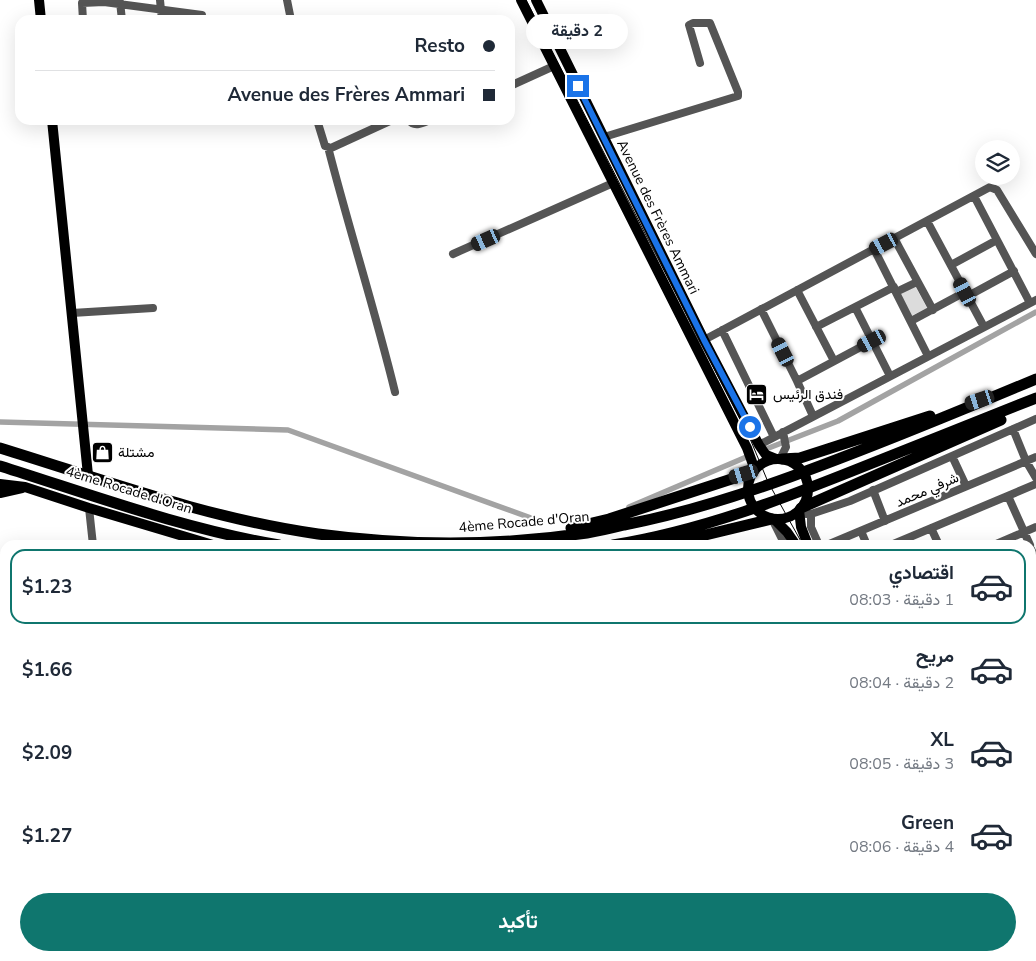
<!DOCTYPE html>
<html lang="ar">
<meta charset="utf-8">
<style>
:root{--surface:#fff;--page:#f2f2f3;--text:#1f2937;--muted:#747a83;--line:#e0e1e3;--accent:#0f766e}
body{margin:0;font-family:"Nunito Sans",Vazirmatn,sans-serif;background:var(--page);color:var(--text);direction:rtl;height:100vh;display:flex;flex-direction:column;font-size:19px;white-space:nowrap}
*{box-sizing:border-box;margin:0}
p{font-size:16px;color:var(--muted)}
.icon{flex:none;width:28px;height:28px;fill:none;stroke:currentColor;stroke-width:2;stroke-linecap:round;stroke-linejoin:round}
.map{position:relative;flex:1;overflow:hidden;direction:ltr}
.sheet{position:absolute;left:0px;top:540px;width:1036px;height:421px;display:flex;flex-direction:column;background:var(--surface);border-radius:15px 15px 0 0;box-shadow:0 5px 20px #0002;direction:rtl}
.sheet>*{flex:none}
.banner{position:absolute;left:15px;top:15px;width:500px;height:110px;border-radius:15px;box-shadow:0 5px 20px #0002;direction:rtl;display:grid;align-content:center;height:110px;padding:0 20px;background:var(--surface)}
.buttons{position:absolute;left:975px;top:140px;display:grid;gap:10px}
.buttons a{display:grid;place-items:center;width:45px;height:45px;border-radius:50%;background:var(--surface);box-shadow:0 5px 20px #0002;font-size:25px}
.end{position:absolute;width:22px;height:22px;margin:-11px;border:6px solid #1a73e8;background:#fff;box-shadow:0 0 0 2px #fff}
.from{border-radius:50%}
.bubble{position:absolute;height:35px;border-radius:18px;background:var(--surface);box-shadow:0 5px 20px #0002;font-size:16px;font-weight:700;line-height:35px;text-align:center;direction:rtl}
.car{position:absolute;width:15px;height:30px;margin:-15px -8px;border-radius:6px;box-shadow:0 0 4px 1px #0007;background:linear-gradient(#222 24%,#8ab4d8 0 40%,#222 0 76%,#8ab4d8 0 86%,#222 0)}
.banner b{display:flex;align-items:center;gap:18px;height:48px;font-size:19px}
.banner b+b{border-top:1px solid var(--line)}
.banner i{width:12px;height:12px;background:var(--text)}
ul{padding:9px 0 0;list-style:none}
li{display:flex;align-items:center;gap:15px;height:75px;margin:0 10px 8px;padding:0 10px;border:2px solid transparent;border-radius:15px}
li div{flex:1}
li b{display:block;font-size:19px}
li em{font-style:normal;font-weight:700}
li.active{border-color:var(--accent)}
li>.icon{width:45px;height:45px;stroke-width:1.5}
.button{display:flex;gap:10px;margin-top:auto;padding:10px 20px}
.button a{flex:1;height:58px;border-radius:30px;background:var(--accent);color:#fff;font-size:20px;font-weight:700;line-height:58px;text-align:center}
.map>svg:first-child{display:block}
.garden{fill:#dcdcdc}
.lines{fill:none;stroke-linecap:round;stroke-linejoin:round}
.canal{stroke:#a3a3a3;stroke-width:5.5}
.minor{stroke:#555;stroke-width:8}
.major{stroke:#000;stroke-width:10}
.highway{stroke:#000;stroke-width:11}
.tram{stroke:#000;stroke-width:1}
.route{stroke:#1a73e8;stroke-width:6}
.labels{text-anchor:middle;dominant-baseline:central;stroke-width:4;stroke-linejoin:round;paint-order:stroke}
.street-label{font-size:14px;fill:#000;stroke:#fff}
.poi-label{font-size:14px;fill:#000;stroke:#fff;text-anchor:start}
</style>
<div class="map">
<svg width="1036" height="961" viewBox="0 0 1036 961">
<rect width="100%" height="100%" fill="#fff"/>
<!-- garden -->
<path class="garden" d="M915,286l12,22 -16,8 -11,-23z"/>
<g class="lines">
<!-- canal -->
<path class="canal" d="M0,422l288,8 254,92
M761,451l77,-30 198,-109
M629,507l122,-52"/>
<!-- minor -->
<path class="minor" d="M160,0l2,20
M287,0l4,20
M120,2l2,18
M83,20l-1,-17 22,-1 98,13v5
M510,86l44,-20
M317,120l8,26 6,2 61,-28
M409,120c5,8 14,3 21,0
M604,137l134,-41v-4l-28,-69h-17l-4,2 11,38
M328,147c21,82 47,163 67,245
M974,196l56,107
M927,221l57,106
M894,238l39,72
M874,249l54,107
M453,254l160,-71
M951,265l46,-25
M797,290l37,71
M896,292l21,-10
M968,296l46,-25
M855,307l35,69
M761,309l36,72 16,35
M72,313l81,-5
M911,321l54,-29
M816,327l78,-40
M722,330l52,107
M704,340l286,-153 7,3 39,64
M797,381l75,-40
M1013,429l13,32 10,17
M759,445l277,-145
M952,456l14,30
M780,459l6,-12 -3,-15
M873,490l12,31
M1008,496l22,49
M89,508l4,37
M800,509l6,5h5l39,-13 186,-82
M811,514v13l8,18
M773,521l12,24
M931,528l8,17
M861,531l6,14
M827,545l209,-88
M891,545l145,-61
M994,545l42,-18
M1031,549l5,11
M1031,645l5,-2
M0,705l5,-1
M1031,753l5,-2
M1031,876l5,9"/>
<!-- major -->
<path class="major" d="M39,0l2,20
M521,0l226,448 8,22
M536,0l168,340 55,105 7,10 10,4
M52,120l36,355
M748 489a30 30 0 1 1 60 0a30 30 0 1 1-60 0Z
M0,484l25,3 64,21 124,37
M0,493l22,-5
M799,510l2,17 7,18
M774,519l13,13 9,13
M1031,693l5,-2
M927,956l3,5
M944,956l3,5
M1004,956l2,5"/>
<!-- highway -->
<path class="highway" d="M0,448c104,32 210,71 318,86 89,12 181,12 269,-1 13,-2 25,-5 37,-8 57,-11 111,-28 166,-48 83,-30 165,-64 246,-98
M782,459l18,-1 130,-42
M0,466c92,29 184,63 279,79
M801,508l200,-88
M571,528l38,-9 144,-47
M613,545c92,-15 172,-47 257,-81 55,-22 111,-44 166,-66
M654,545l39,-7 79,-19"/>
<!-- tram -->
<path class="tram" d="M526,0l225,441 17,41 35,63
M1005,956l3,5"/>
</g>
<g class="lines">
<!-- route -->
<path class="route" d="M578,86l126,254 46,87"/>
</g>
<!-- icons -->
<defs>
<symbol id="hotel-square" viewBox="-11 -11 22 22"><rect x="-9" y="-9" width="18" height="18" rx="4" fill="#000" stroke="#fff"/><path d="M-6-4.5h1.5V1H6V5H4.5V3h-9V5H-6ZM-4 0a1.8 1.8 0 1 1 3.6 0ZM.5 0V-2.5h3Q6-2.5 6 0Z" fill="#fff"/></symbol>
<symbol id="shop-square" viewBox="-11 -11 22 22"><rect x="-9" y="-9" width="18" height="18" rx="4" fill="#000" stroke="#fff"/><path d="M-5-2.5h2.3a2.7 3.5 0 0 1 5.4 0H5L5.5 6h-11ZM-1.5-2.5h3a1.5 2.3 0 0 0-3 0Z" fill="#fff"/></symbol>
</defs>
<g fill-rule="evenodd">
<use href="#hotel-square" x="744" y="382" width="25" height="25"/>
<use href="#shop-square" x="90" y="440" width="25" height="25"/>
</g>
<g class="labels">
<!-- street labels -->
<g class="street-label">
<text transform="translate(658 217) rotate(64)">Avenue des Frères Ammari</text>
<text transform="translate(129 490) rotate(17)">4ème Rocade d'Oran</text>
<text transform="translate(927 490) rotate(-23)">شرفي محمد</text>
<text transform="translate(524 522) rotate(-5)">4ème Rocade d'Oran</text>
</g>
<!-- poi labels -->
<g class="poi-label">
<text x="773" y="394">فندق الرئيس</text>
<text x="118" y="452">مشتلة</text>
</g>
</g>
</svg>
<div class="buttons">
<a><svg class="icon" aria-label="layers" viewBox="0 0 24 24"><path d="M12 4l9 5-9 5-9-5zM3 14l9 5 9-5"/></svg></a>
</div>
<i class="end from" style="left:750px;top:427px"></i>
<i class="end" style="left:578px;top:86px"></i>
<div class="bubble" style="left:526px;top:14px;width:102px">2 دقيقة</div>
<i class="car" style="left:486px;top:240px;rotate:246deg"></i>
<i class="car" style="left:884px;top:244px;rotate:242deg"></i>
<i class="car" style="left:965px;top:292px;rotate:332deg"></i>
<i class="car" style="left:872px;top:341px;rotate:242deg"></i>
<i class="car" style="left:783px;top:352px;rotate:333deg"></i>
<i class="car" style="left:980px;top:400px;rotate:252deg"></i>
<i class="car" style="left:744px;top:474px;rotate:253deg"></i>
<div class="banner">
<b><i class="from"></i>Resto</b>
<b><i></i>Avenue des Frères Ammari</b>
</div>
<section class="sheet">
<ul>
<li class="active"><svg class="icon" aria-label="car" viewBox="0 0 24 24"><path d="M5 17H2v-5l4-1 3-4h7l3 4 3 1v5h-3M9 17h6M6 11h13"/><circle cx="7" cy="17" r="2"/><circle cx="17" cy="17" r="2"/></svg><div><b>اقتصادي</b><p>1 دقيقة · 08:03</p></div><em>$1.23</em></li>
<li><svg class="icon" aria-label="car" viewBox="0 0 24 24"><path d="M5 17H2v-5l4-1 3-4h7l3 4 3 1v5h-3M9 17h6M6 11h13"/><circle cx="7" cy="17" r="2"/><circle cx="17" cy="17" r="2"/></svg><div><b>مريح</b><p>2 دقيقة · 08:04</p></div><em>$1.66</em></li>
<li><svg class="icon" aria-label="car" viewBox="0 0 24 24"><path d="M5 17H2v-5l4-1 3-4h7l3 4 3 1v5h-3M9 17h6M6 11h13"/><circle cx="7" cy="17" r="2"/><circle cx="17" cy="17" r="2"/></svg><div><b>XL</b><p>3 دقيقة · 08:05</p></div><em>$2.09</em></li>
<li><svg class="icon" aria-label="car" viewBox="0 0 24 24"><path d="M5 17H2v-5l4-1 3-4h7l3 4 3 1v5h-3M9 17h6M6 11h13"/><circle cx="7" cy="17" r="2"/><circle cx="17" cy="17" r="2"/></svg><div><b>Green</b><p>4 دقيقة · 08:06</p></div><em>$1.27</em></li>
</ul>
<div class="button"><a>تأكيد</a></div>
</section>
</div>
